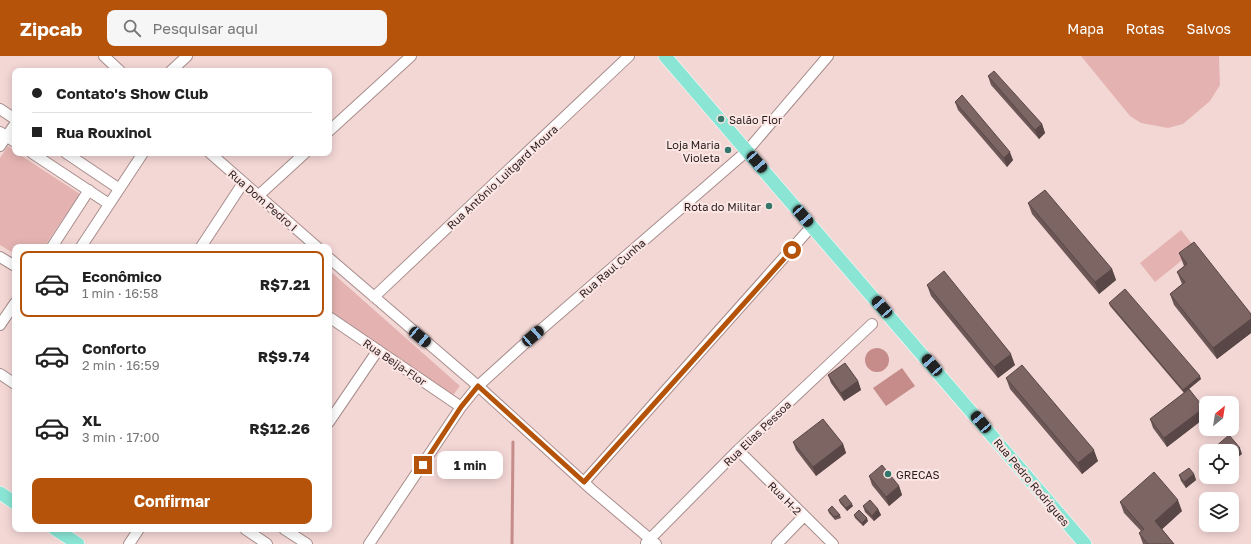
<!DOCTYPE html>
<html lang="pt">
<meta charset="utf-8">
<style>
:root{--surface:#fff;--page:#f6f6f6;--text:#222;--muted:#767676;--line:#e0e0e0;--accent:#b45309}
body{margin:0;font-family:"Golos Text",sans-serif;background:var(--page);color:var(--text);height:100vh;display:flex;flex-direction:column;font-size:15px;white-space:nowrap}
*{box-sizing:border-box;margin:0}
p{font-size:13px;color:var(--muted)}
.icon{flex:none;width:22px;height:22px;fill:none;stroke:currentColor;stroke-width:2;stroke-linecap:round;stroke-linejoin:round}
.map{position:relative;flex:1;overflow:hidden}
.sheet{position:absolute;left:12px;top:188px;width:320px;height:288px;display:flex;flex-direction:column;background:var(--surface);border-radius:8px;box-shadow:0 2px 10px #0003}
.sheet>*{flex:none}
.banner{position:absolute;left:12px;top:12px;width:320px;height:88px;border-radius:8px;box-shadow:0 2px 10px #0003;display:grid;align-content:center;height:88px;padding:0 20px;background:var(--surface)}
.needle{width:26px;rotate:30deg}
.controls{position:absolute;left:1199px;top:340px;display:grid;gap:8px}
.controls a{display:grid;place-items:center;width:40px;height:40px;border-radius:8px;background:var(--surface);box-shadow:0 2px 10px #0003;font-size:20px}
.end{position:absolute;width:18px;height:18px;margin:-9px;border:5px solid #b45309;background:#fff;box-shadow:0 0 0 2px #fff}
.from{border-radius:50%}
.bubble{position:absolute;height:28px;border-radius:8px;background:var(--surface);box-shadow:0 2px 10px #0003;font-size:13px;font-weight:700;line-height:28px;text-align:center}
.car{position:absolute;width:12px;height:24px;margin:-12px -6px;border-radius:5px;box-shadow:0 0 3px 1px #0007;background:linear-gradient(#222 24%,#8ab4d8 0 40%,#222 0 76%,#8ab4d8 0 86%,#222 0)}
.banner b{display:flex;align-items:center;gap:14px;height:38px;font-size:15px}
.banner b+b{border-top:1px solid var(--line)}
.banner i{width:10px;height:10px;background:var(--text)}
ul{padding:7px 0 0;list-style:none}
li{display:flex;align-items:center;gap:12px;height:66px;margin:0 8px 6px;padding:0 12px;border:2px solid transparent;border-radius:8px}
li div{flex:1}
li b{display:block;font-size:15px}
li em{font-style:normal;font-weight:700}
li.selected{border-color:var(--accent)}
li>.icon{width:36px;height:36px;stroke-width:1.5}
.button{display:flex;gap:8px;margin-top:auto;padding:8px 20px}
.button a{flex:1;height:46px;border-radius:8px;background:var(--accent);color:#fff;font-size:16px;font-weight:700;line-height:46px;text-align:center}
header{display:flex;align-items:center;gap:24px;box-sizing:border-box;height:56px;padding:0 20px;background:var(--accent);color:#fff}
header strong{font-size:19px}
nav{display:flex;gap:22px;margin-inline-start:auto;font-size:14px}
.search{width:280px;height:36px;background:var(--page);display:flex;align-items:center;gap:10px;box-sizing:border-box;padding:0 14px;border-radius:8px;color:var(--muted);font-size:15px}
.map>svg:first-child{display:block}
.green{fill:#e4b3b1}
.water{fill:#c58c8a}
.lines{fill:none;stroke-linecap:round;stroke-linejoin:round}
.stream{stroke:#c58c8a;stroke-width:3}
.minor-casing{stroke:#a78d8c;stroke-width:12}
.major-casing{stroke:#fff;stroke-width:14}
.minor{stroke:#fff;stroke-width:10}
.major{stroke:#8ae5d5;stroke-width:13}
.wall{fill:#6c5756}
.shaded-wall{fill:#584746}
.building{fill:#7d6564;stroke:#584746}
.route{stroke:#b45309;stroke-width:5}
.poi-dot{fill:#33776a;stroke:#fce6e4;stroke-width:1.5}
.labels{text-anchor:middle;dominant-baseline:central;stroke-width:4;stroke-linejoin:round;paint-order:stroke}
.poi-label{font-size:11px;fill:#271d1d;stroke:#fce6e4;text-anchor:start}
.street-label{font-size:11px;fill:#271d1d;stroke:#fce6e4}
</style>
<header>
<strong>Zipcab</strong>
<div class="search"><svg class="icon" aria-label="search" viewBox="0 0 24 24"><circle cx="10" cy="10" r="6"/><path d="M15 15l6 6"/></svg>Pesquisar aqui</div>
<nav><a>Mapa</a><a>Rotas</a><a>Salvos</a></nav>
</header>
<div class="map">
<svg width="1251" height="488" viewBox="0 0 1251 488">
<rect width="100%" height="100%" fill="#f3d7d5"/>
<!-- green -->
<path class="green" d="M1081,0h138l1,29 -10,16 -27,23 -15,4 -27,-5 -11,-7z
M8,90l7,5v2h2l63,41 -36,53h-29v7l-15,-9v-87z
M1181,174l15,19 -41,33 -15,-19z
M329,214l131,116 -7,9 -124,-84z"/>
<!-- water -->
<path class="water" d="M865 304a12 12 0 1 1 24 0a12 12 0 1 1-24 0Z
M902,312l13,18 -29,20 -13,-18z"/>
<g class="lines">
<!-- stream -->
<path class="stream" d="M512,488l1,-102"/>
<defs>
<path id="minor" d="M104,0l16,15
M171,15l16,-15
M0,53l15,10
M329,75l82,-75
M0,76l15,10
M0,90l15,-22
M32,97l77,51
M66,97l52,35
M210,97l107,94
M258,140l47,-43
M52,191l37,-57
M81,191l62,-94
M201,191l42,-64
M0,201l15,9
M329,202l149,128 113,103 65,55
M374,241l255,-241
M329,261l132,90
M0,269l15,-22
M0,318l15,10
M329,366l49,-72
M738,394l95,94
M584,426l228,-256
M245,473l22,15
M284,473l23,15
M646,487l92,-93 134,-126
M129,488l10,-15
M369,488l92,-137 17,-21 44,-40 225,-195 81,-95
M777,488l27,-28"/>
<path id="major" d="M665,0l420,488
M0,437l15,10
M55,473l23,15"/>
</defs>
<!-- minor casing -->
<use href="#minor" class="minor-casing"/>
<!-- major casing -->
<use href="#major" class="major-casing"/>
<!-- minor -->
<use href="#minor" class="minor"/>
<!-- major -->
<use href="#major" class="major"/>
</g>
<!-- wall -->
<path class="wall" d="M988,20l54,48 3,9 -6,6 -48,-54z
M955,46l58,58 -6,7 -49,-57z
M1028,147l84,66 4,11 -17,14 -67,-80z
M1179,197l72,61v19l-34,26 -43,-54 -4,-11 12,-10 -5,-12 7,-6z
M927,229l88,80 -17,13 -67,-82z
M1109,247l92,76 -16,13 19,16 2,6v3l-39,30 -14,-19 -3,-9 34,-26 -74,-87z
M828,319l30,6 3,9 -17,11 -13,-18z
M1006,322l92,83 -16,13 -72,-85z
M793,386l50,2 3,9 -30,23 -20,-26z
M1194,418l2,6 -10,8 -5,-7 -2,-6z
M869,420l30,10 3,9 -13,11 -17,-21z
M839,444l14,6 -6,5 -7,-8z
M1120,446l62,9 -20,18 12,15h-31l-4,-11 2,-2 -17,-18z
M863,450l15,3 3,6 -7,6 -9,-9z
M828,454l12,5 1,3 -6,2 -6,-7z
M854,459l14,6 -5,5 -8,-8z"/>
<!-- shaded-wall -->
<path class="shaded-wall" d="M1042,68l3,9 -6,6 -4,-9z
M1010,96l3,8 -6,7 -3,-9z
M1112,213l4,11 -17,14 -4,-12z
M1251,263v14l-34,26 -4,-11z
M1011,298l4,11 -17,13 -4,-11z
M1200,320l1,3 -17,14 -1,-3z
M858,325l3,9 -17,11 -3,-8z
M1204,352l2,6v3l-39,30 -3,-9z
M843,388l3,9 -30,23 -3,-9z
M1240,392l2,6 -10,8v-7z
M1094,394l4,11 -16,13 -4,-11z
M1194,418l2,6 -10,8 -2,-6z
M899,430l3,9 -13,11 -3,-9z
M1178,444l4,11 -23,21 -4,-11z
M852,448l1,2 -6,5 -1,-3z
M878,453l3,6 -7,6 -2,-5z
M867,462l1,3 -5,5 -1,-3z"/>
<!-- building -->
<path class="building" d="M994,15l48,53 -7,6 -47,-54z
M962,39l48,57 -6,6 -49,-56z
M1045,134l67,79 -17,13 -67,-79z
M1194,186l57,72v5l-38,29 -43,-54 15,-12 -8,-10 10,-8 -8,-11z
M944,215l67,83 -17,13 -67,-82z
M1125,233l75,87 -17,14 -74,-87z
M845,307l13,18 -17,12 -13,-18z
M1022,309l72,85 -16,13 -72,-85z
M1189,333l15,19 -40,30 -14,-19z
M823,363l20,25 -30,23 -20,-25z
M1229,379l11,13 -8,7v-4h-16l-2,-3z
M882,409l17,21 -13,11 -17,-21z
M1189,412l5,6 -10,8 -5,-7z
M1154,416l24,28 -23,21 19,23h-26l-9,-11 5,-4 -24,-27z
M845,439l7,9 -6,4 -7,-8z
M870,444l8,9 -6,7 -9,-10z
M832,450l8,9 -6,2 -6,-7z
M859,454l8,8 -5,5 -8,-8z"/>
<g class="lines">
<!-- route -->
<path class="route" d="M423,409l38,-58 17,-21 106,96 208,-232"/>
</g>
<!-- markers -->
<g class="poi-dot">
<circle cx="721" cy="63" r="4"/>
<circle cx="728" cy="94" r="4"/>
<circle cx="769" cy="150" r="4"/>
<circle cx="888" cy="418" r="4"/>
</g>
<g class="labels">
<!-- poi labels -->
<g class="poi-label">
<text x="729" y="63">Salão Flor</text>
<text x="720" y="88" text-anchor="end">Loja Maria<tspan x="720" dy="13">Violeta</tspan></text>
<text x="761" y="150" text-anchor="end">Rota do Militar</text>
<text x="896" y="418">GRECAS</text>
</g>
<!-- street labels -->
<g class="street-label">
<text transform="translate(502 121) rotate(-43)">Rua Antônio Luitgard Moura</text>
<text transform="translate(263 144) rotate(41)">Rua Dom Pedro I</text>
<text transform="translate(612 212) rotate(-41)">Rua Raul Cunha</text>
<text transform="translate(395 306) rotate(34)">Rua Beija-Flor</text>
<text transform="translate(757 377) rotate(-44)">Rua Elias Pessoa</text>
<text transform="translate(1032 426) rotate(50)">Rua Pedro Rodrigues</text>
<text transform="translate(785 442) rotate(45)">Rua H-2</text>
</g>
</g>
</svg>
<div class="controls">
<a><svg class="needle" viewBox="-14 -14 28 28"><path d="M0-13l5 13h-10z" fill="#e53935"/><path d="M0 13l5-13h-10z" fill="#767676"/></svg></a>
<a><svg class="icon" aria-label="locate" viewBox="0 0 24 24"><circle cx="12" cy="12" r="6"/><path d="M12 2v4M12 18v4M2 12h4M18 12h4"/></svg></a>
<a><svg class="icon" aria-label="layers" viewBox="0 0 24 24"><path d="M12 4l9 5-9 5-9-5zM3 14l9 5 9-5"/></svg></a>
</div>
<i class="end from" style="left:792px;top:194px"></i>
<i class="end" style="left:423px;top:409px"></i>
<div class="bubble" style="left:437px;top:395px;width:66px">1 min</div>
<i class="car" style="left:757px;top:106px;rotate:139deg"></i>
<i class="car" style="left:803px;top:160px;rotate:139deg"></i>
<i class="car" style="left:882px;top:251px;rotate:319deg"></i>
<i class="car" style="left:533px;top:280px;rotate:49deg"></i>
<i class="car" style="left:420px;top:281px;rotate:130deg"></i>
<i class="car" style="left:932px;top:309px;rotate:319deg"></i>
<i class="car" style="left:981px;top:366px;rotate:320deg"></i>
<div class="banner">
<b><i class="from"></i>Contato's Show Club</b>
<b><i></i>Rua Rouxinol</b>
</div>
<section class="sheet">
<ul>
<li class="selected"><svg class="icon" aria-label="car" viewBox="0 0 24 24"><path d="M5 17H2v-5l4-1 3-4h7l3 4 3 1v5h-3M9 17h6M6 11h13"/><circle cx="7" cy="17" r="2"/><circle cx="17" cy="17" r="2"/></svg><div><b>Econômico</b><p>1 min · 16:58</p></div><em>R$7.21</em></li>
<li><svg class="icon" aria-label="car" viewBox="0 0 24 24"><path d="M5 17H2v-5l4-1 3-4h7l3 4 3 1v5h-3M9 17h6M6 11h13"/><circle cx="7" cy="17" r="2"/><circle cx="17" cy="17" r="2"/></svg><div><b>Conforto</b><p>2 min · 16:59</p></div><em>R$9.74</em></li>
<li><svg class="icon" aria-label="car" viewBox="0 0 24 24"><path d="M5 17H2v-5l4-1 3-4h7l3 4 3 1v5h-3M9 17h6M6 11h13"/><circle cx="7" cy="17" r="2"/><circle cx="17" cy="17" r="2"/></svg><div><b>XL</b><p>3 min · 17:00</p></div><em>R$12.26</em></li>
</ul>
<div class="button"><a>Confirmar</a></div>
</section>
</div>
